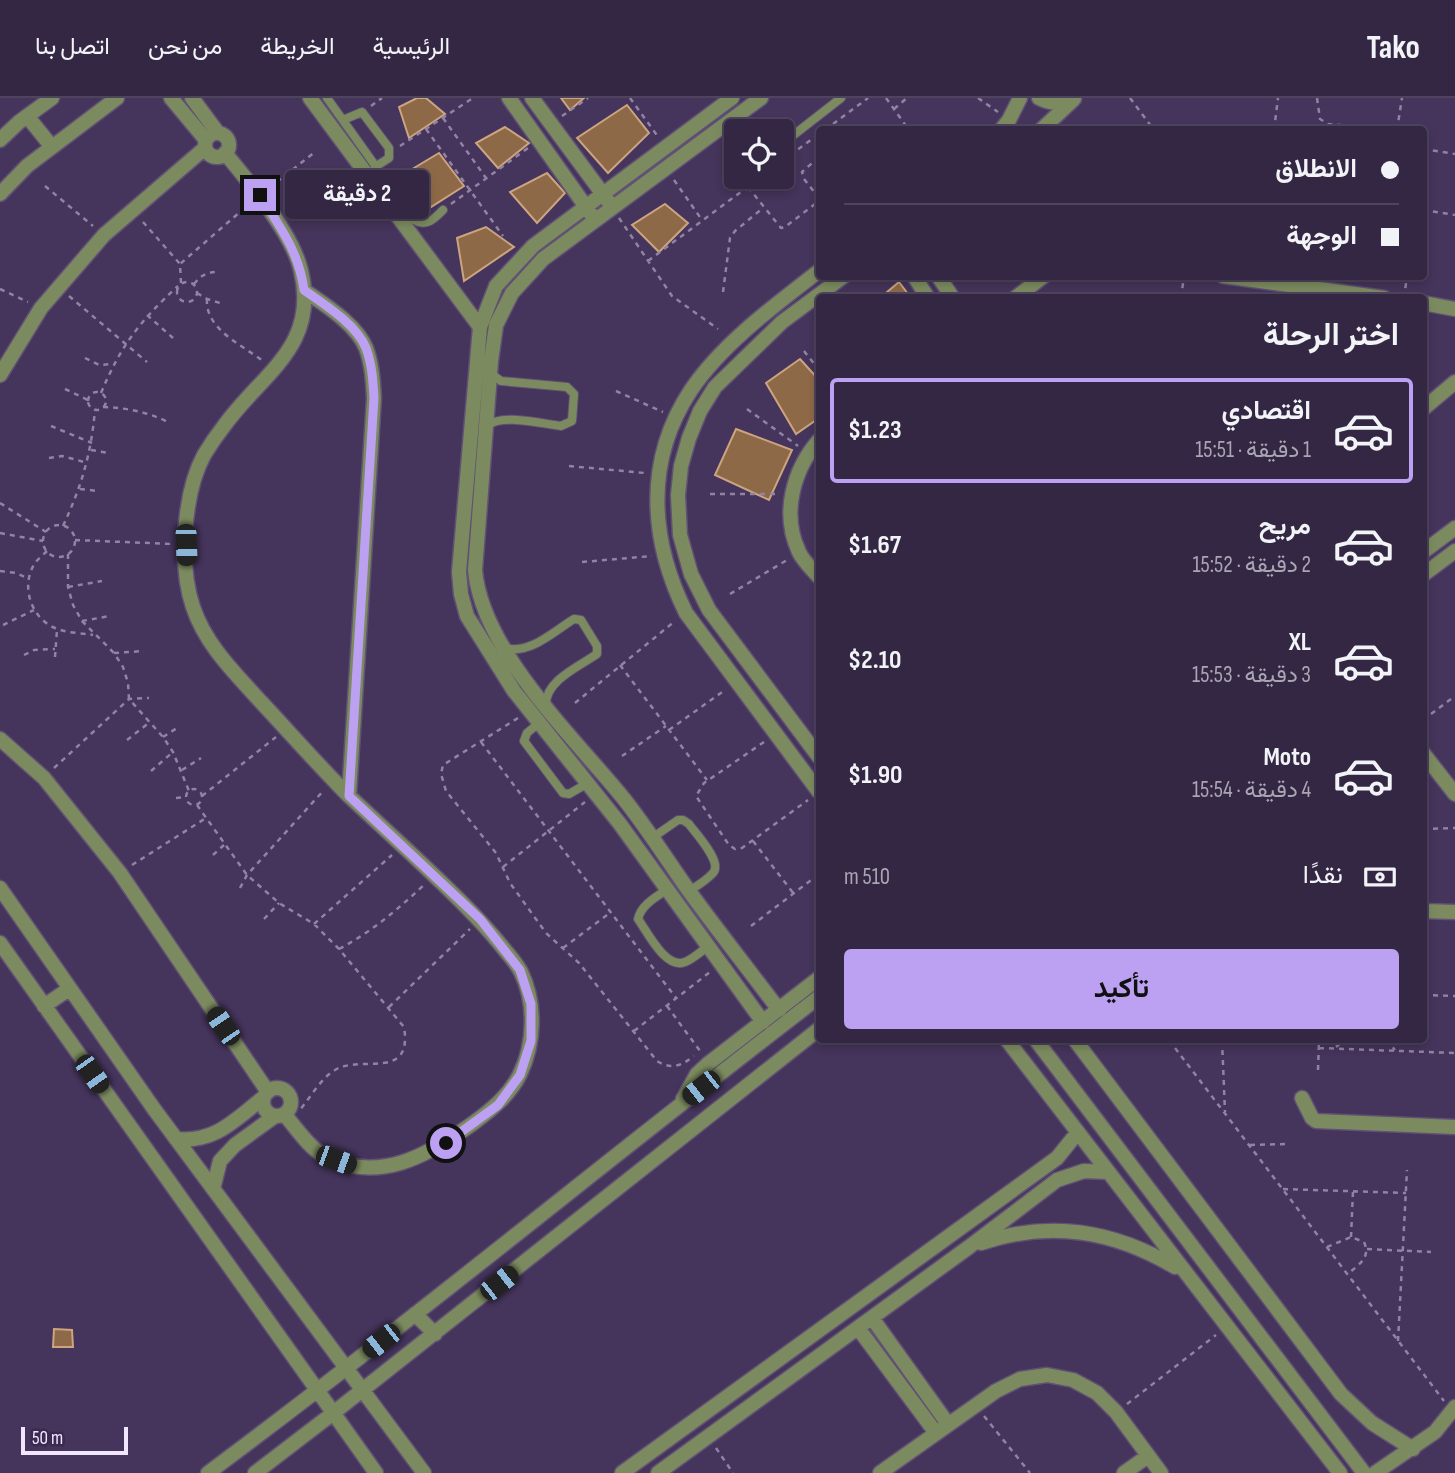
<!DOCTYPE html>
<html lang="ar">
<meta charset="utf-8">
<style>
:root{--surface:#342744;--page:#3f334f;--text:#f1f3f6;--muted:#a9a5b2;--line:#4e445d;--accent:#bca0f2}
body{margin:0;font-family:"Sofia Sans Condensed",Vazirmatn,sans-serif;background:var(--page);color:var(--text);direction:rtl;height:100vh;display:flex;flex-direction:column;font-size:26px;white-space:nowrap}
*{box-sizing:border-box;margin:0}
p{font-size:23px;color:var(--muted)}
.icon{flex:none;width:38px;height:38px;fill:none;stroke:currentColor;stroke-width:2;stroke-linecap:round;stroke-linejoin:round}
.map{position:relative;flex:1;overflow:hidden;direction:ltr}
.drawer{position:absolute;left:816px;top:196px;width:611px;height:749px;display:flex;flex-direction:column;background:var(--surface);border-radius:7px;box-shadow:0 4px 10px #0003,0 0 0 2px var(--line);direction:rtl}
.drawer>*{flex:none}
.banner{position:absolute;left:816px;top:28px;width:611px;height:154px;border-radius:7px;box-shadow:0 4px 10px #0003,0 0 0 2px var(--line);direction:rtl;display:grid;align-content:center;height:154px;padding:0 28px;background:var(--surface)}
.fabs{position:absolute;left:724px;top:21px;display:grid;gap:14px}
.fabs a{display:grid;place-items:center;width:70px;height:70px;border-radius:7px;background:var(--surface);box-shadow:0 4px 10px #0003,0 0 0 2px var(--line);font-size:35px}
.scale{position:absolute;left:21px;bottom:18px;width:107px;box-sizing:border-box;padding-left:7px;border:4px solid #f0e7ff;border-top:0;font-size:19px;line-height:24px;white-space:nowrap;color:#f0e7ff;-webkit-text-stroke:5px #3b2a4f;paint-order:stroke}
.end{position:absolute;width:32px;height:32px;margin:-16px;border:9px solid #bca0f2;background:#111;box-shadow:0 0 0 4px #111}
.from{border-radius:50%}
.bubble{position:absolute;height:49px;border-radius:7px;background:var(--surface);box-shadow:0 4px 10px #0003,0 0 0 2px var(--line);font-size:23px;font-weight:700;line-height:49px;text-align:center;direction:rtl}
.car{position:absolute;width:21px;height:42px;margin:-21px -10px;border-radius:9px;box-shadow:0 0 5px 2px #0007;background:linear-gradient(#222 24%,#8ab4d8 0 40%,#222 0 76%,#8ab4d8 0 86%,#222 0)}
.banner b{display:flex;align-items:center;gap:24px;height:66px;font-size:26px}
.banner b+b{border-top:2px solid var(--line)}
.banner i{width:18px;height:18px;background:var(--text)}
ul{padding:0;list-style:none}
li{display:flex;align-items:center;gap:21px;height:105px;margin:0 14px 10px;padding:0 14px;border:4px solid transparent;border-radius:7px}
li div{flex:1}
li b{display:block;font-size:26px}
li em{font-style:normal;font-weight:700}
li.active{border-color:var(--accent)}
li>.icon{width:63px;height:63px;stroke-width:1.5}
h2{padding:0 28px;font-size:32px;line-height:84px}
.pay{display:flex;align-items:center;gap:18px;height:77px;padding:0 28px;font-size:26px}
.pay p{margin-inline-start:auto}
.primary-button{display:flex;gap:14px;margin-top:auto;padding:14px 28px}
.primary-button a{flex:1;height:80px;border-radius:7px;background:var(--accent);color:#111;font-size:28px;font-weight:700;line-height:80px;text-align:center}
header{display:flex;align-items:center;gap:42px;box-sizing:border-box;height:98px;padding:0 35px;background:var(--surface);border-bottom:2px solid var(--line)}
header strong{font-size:33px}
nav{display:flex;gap:38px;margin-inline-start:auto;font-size:24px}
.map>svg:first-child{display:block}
.building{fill:#8e6947;stroke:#cba480;stroke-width:2}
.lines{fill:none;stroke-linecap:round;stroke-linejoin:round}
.service-casing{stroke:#605175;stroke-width:10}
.minor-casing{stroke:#605175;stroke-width:17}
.path{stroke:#9183a4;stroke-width:2.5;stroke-dasharray:5 5;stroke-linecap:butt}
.service{stroke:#7c8b5f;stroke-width:8}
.minor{stroke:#7c8b5f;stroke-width:14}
.route{stroke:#bca0f2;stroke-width:9}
</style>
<header>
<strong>Tako</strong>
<nav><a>الرئيسية</a><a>الخريطة</a><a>من نحن</a><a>اتصل بنا</a></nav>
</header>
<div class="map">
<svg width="1455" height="1375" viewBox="0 0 1455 1375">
<rect width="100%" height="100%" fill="#45345b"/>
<!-- building -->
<path class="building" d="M417,0h9l19,16 -36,24 -10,-31z
M561,0h23l-14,12z
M627,7l22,28 -41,40 -31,-35z
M505,29l24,16 -31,25 -22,-25z
M439,55l25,33 -33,21 -22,-36z
M547,75l18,20 -28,30 -27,-31z
M665,106l23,19 -29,29 -27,-27z
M486,129l28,20 -50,34 -7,-43z
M899,184l12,16h-31z
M800,261l19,21v38l-23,16 -30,-51z
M736,331l56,21 -23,50 -54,-25z
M54,1231l18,1 1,17h-20z"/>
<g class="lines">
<defs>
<path id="service" d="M327,0l87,122c13,7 20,-1 29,-10
M343,22l19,-8 27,36v10l-14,9
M723,28l14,18
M782,46l59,-46
M487,328c14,-13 56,-2 74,0l11,-5 2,-27 -7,-7 -66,-6 -11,-8
M505,550c25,7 49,-17 69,-29l7,1 16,26v8c-17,12 -53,27 -51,52
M539,625l-12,10 -3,8 39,52 6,1 19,-11
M652,740l26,-18h5l6,4c7,10 34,38 24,49 -6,7 -16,13 -24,18
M668,791c-12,8 -27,16 -30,30 10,14 28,51 47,43 8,-3 16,-11 24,-16"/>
<path id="minor" d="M171,0l35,42
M192,0l26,35
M310,0l170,229
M509,0l82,116
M532,0l76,103
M732,0l-199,148 -37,40 -16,41 -21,245 2,22 6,22 47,75 106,133 143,198
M761,0l-218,161 -31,34 -16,32 -5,36 -16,209c7,81 99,167 149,229 23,29 43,61 65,92 29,40 60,79 90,119
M1039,0c12,6 22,6 35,1
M27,18l25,31
M1001,32l8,-10 11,-22
M1041,32l32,-30
M205 47a12 12 0 1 1 24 0a12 12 0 1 1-24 0Z
M0,42l19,-18 33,-24
M225,55c24,29 68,81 76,118 18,76 -39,102 -77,155 -7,9 -14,19 -20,29 -21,39 -25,111 -11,152 13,39 43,67 69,96 29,31 57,63 87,93 31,29 62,57 93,87 22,21 43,42 62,66 6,7 13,15 17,23 15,31 14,71 -1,102 -11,22 -29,36 -48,50 -45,32 -95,61 -149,31 -15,-8 -28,-29 -39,-41
M0,96l27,-28 90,-68
M819,173c-44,34 -97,73 -128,119 -47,71 -41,150 -5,223l133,179
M914,178l14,22
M938,178l15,22
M1223,178l161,22
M305,193c20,14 51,33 61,57 6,16 7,33 8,50l-25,397
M1015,200l29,-22
M1423,205l32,6
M0,277l41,-67 63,-73 101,-87
M1423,311l32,-27
M819,342c-26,30 -38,74 -20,112 4,9 14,18 20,25
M1423,454l32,-24
M1423,477l32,-24
M0,641l44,39 76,95 148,219
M1423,655l32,41
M819,659l-110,-147 -18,-36 -11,-39 -2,-40 3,-29 8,-28 11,-27 15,-24 67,-65 62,-46
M0,790l154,221 270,364
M1423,813l32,1
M0,845l376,530
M44,908l25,-17
M1007,942l333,433
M1036,942l328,433
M1075,942l266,354 31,29 41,26
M263 1004a14 14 0 1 1 28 0a14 14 0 1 1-28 0Z
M1302,1000l10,20 4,3 139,6
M683,1001l14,-25 12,-11 110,-85
M176,1041c39,4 59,-19 88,-42
M213,1091l7,-28 15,-16 40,-29
M981,1145c69,-23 132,-13 194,24
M415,1216l20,20
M872,1220l76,106
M858,1230l78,105
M208,1375c207,-154 406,-319 611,-476
M255,1375l77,-59 487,-385
M622,1375l435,-315 21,-26
M658,1375l311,-226 88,-67 27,-9 24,1
M880,1375l116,-82 24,-12 27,-4 26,5 24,13 19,19 45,61
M1124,1375l24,-17
M1375,1375l60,-41 20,-25"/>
</defs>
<!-- service casing -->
<use href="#service" class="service-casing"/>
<!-- minor casing -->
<use href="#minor" class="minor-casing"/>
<!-- path -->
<path class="path" d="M630,0l29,40
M886,0l23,32
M978,0l20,14
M1130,0l24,32
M1317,0l3,21 8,5 68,6
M371,8l11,-8
M894,11l13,-11
M562,18l26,-18
M443,20l43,60
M426,31l77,107
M825,32l43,-32
M1274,32l4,-32
M1397,32l5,-32
M400,48l73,-48
M1423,51l32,5
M819,59l-17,15 2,7 15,19
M782,63l37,-27
M674,82l28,40
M45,88l48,40
M748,89l33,41 4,-1 34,-26
M269,90l46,-36
M451,106l77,-56
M1423,112l32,5
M619,120l53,78 46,33
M143,124l37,42
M648,163l113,-84
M177 194a10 10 0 1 1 20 0a10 10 0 1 1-20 0Z
M181,185l-1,-19 68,-59
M194,186c7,-9 13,-12 24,-12
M0,191l28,13
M723,194l7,-54 5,-7 28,-23
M197,195l10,6 13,4
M69,198l78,66
M1181,200l3,-22
M1404,200l3,-22
M207,201c-2,30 35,46 56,62
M147,217l26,23
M804,253l15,19
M85,260l14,7 14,-1
M65,291l23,11
M616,293l47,21
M88 303a9 9 0 1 1 18 0a9 9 0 1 1-18 0Z
M101,295c20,-48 39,-72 77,-107
M103,309c25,1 45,5 67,16
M747,311l51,37
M51,328l41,17
M91,352l18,3
M49,360l13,-2 26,7
M569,368l76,7
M80,391l18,2
M710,396h70
M0,405l46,29
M43 443a16 16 0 1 1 32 0a16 16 0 1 1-32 0Z
M63,428c19,-41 28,-72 32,-116
M0,435l43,8
M75,442l98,4
M47,453c-4,4 -9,8 -12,12 -15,23 -4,55 20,65 11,5 26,5 38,7
M68,456v33l5,18 9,16 32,32 9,14 5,16 1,16 34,38 10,15 16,39
M582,464l70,-6
M0,473l16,2 13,6
M68,489l34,-6
M730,496l57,-34
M82,523l28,-5
M3,527l31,-15
M114,555l30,-2
M24,557l10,-5 21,-1
M55,559l2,-27
M620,567l87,115
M816,600l3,-3
M575,605l100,-82
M1431,616l24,-18
M518,620l-75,47 -2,9 5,17 50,62 14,30 36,50 33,30 78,98c14,9 24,5 37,-5
M669,632l56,-40
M163,639l14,-9
M127,642l23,-18
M481,644l195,256
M764,644l-60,41 -8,13 33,49 6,4 7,-1 66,-48
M622,658l44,-30
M54,670l75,-69 20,-1
M182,672l19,-12
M151,673l22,-19
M186 699a8 8 0 1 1 16 0a8 8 0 1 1-16 0Z
M202,698l74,-59
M176,700l10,-1
M197,707l50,70 32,28 35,21 25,25 65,78c9,55 -43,27 -69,43 -14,8 -25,28 -36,41
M1423,731l32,-1
M753,743l41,53
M213,757l11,-10
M132,767l74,-47
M503,769l82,-65
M240,790l7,-13 77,-85
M264,821l15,-16
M314,826l78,-69
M751,828l68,-52
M563,850l48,-36
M339,851c34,-18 59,-40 86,-65
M1423,897l32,1
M667,908l33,45
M389,909l81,-78
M634,933l76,-59
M1169,942l275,361
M1222,942l3,72
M1386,942l9,10
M1336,949l8,-7
M1319,950l136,5
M1318,972l1,-30
M1250,1047l38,-1
M1283,1091l123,4
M1351,1139l2,-46
M1327,1149l24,-10 13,5c7,16 -5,22 -16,32
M1367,1151l64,3
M1398,1243l9,-171
M1127,1306l89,-69
M984,1318l46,57
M716,1350l17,25"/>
<!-- service -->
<use href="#service" class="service"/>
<!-- minor -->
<use href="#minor" class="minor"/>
</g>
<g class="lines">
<!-- route -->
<path class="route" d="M260,97c20,32 39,57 44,95 21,15 52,34 62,58 6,16 7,33 8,50l-25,398 131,123 40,51 11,34v37l-11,34 -22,30 -52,38"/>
</g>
</svg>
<div class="fabs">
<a><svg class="icon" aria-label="locate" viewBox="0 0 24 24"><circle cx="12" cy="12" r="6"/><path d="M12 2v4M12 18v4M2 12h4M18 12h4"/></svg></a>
</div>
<div class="scale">50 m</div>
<i class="end from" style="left:446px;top:1045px"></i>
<i class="end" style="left:260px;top:97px"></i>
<div class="bubble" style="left:285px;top:72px;width:144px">2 دقيقة</div>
<i class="car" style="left:186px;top:447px;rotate:178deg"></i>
<i class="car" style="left:223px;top:928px;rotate:326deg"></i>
<i class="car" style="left:92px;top:976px;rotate:145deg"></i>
<i class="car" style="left:701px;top:990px;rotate:232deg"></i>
<i class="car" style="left:336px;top:1062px;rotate:110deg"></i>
<i class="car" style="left:499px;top:1185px;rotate:52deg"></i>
<i class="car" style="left:381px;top:1243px;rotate:232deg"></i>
<div class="banner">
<b><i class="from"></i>الانطلاق</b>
<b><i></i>الوجهة</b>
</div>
<section class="drawer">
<h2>اختر الرحلة</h2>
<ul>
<li class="active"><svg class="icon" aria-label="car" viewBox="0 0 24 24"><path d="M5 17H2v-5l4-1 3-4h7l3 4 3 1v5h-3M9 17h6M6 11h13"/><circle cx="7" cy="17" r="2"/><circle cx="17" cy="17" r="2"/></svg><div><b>اقتصادي</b><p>1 دقيقة · 15:51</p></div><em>$1.23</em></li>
<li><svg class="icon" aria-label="car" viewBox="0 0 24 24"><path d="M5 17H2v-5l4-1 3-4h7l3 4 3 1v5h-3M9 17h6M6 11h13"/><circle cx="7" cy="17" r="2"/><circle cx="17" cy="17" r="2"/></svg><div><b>مريح</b><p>2 دقيقة · 15:52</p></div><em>$1.67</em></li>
<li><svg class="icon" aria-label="car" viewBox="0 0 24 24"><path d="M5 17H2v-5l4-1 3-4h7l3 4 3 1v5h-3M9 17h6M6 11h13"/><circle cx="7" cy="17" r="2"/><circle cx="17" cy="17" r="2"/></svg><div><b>XL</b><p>3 دقيقة · 15:53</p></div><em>$2.10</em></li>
<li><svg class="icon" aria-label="car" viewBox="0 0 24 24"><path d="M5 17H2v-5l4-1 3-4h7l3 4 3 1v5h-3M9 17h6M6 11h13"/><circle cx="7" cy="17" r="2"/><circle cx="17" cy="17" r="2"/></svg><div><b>Moto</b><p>4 دقيقة · 15:54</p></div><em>$1.90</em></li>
</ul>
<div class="pay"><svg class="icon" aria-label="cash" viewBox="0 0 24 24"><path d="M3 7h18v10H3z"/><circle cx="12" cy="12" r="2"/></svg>نقدًا<p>510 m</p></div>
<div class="primary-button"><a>تأكيد</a></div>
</section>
</div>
